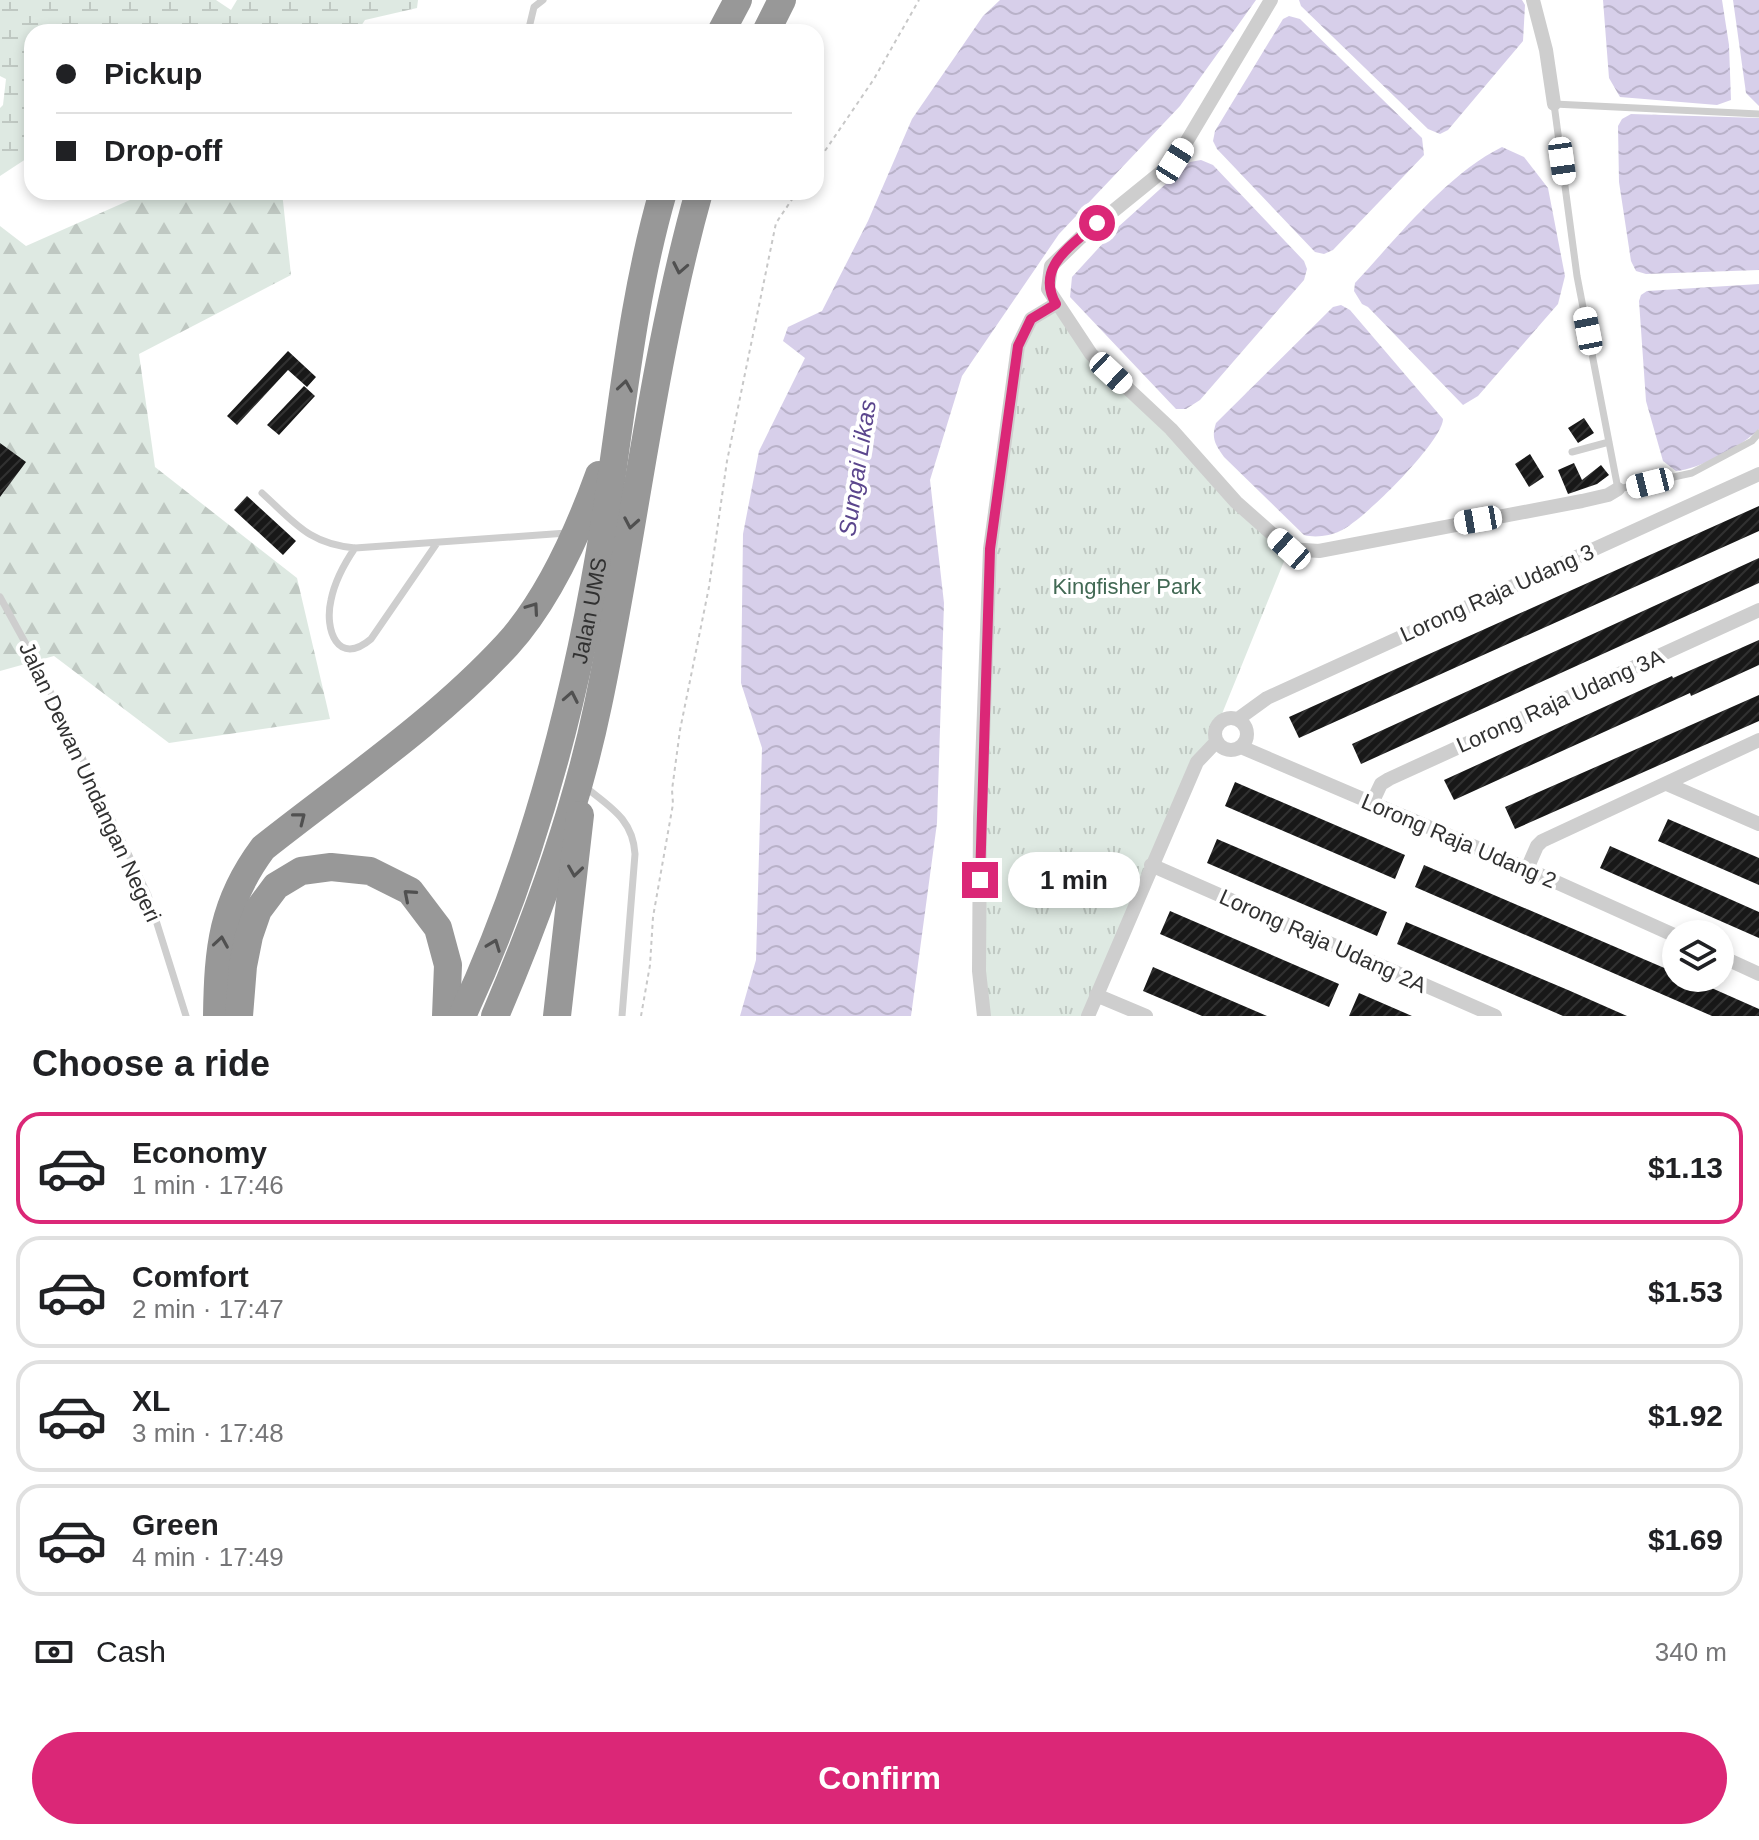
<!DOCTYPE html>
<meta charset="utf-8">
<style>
:root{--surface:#fff;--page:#f6f6f6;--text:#202124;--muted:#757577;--line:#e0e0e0;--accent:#db2777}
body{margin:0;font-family:Helvetica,sans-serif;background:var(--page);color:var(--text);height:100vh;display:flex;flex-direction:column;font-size:30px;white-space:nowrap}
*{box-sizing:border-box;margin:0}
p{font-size:26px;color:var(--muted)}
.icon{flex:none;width:44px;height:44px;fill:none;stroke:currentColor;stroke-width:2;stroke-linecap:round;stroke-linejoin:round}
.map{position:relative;height:1016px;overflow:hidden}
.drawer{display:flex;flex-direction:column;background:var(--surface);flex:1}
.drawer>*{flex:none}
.hud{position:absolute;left:24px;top:24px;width:800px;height:176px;border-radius:24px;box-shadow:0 4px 12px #0003;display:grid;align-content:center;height:176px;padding:0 32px;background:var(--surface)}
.fabs{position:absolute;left:1662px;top:920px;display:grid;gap:16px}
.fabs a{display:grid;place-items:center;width:72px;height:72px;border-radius:50%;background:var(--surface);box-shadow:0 4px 12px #0003;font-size:40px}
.end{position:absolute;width:36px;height:36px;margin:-18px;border:10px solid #db2777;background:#fff;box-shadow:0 0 0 4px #fff}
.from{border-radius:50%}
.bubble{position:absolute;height:56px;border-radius:28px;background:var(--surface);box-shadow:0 4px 12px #0003;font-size:26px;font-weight:700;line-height:56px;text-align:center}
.car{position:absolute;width:24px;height:48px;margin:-24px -12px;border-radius:10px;box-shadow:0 0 6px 2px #0007;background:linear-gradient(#fff 24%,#345 0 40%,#fff 0 76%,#345 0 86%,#fff 0)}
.hud b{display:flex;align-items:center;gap:28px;height:76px;font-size:30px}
.hud b+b{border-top:2px solid var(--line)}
.hud i{width:20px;height:20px;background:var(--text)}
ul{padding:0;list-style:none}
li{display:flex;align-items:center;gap:24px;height:112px;margin:0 16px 12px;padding:0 16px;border:4px solid var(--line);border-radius:24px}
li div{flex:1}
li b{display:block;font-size:30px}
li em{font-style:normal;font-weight:700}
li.current{border-color:var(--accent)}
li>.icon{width:72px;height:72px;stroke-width:1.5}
h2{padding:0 32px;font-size:36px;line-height:96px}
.pay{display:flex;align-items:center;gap:20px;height:88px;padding:0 32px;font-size:30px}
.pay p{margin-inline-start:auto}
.primary-button{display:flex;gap:16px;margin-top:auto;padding:16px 32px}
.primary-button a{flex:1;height:92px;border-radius:48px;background:var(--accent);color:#fff;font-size:32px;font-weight:700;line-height:92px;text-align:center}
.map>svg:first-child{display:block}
.forest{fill:url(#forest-firs)}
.wetland{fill:url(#wetland-marsh)}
.park{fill:url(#park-tufts)}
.water{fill:url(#water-waves)}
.building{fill:url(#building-hatch)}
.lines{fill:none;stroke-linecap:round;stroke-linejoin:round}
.path{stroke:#c8c8c8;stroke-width:2;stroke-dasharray:4 4;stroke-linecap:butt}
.lane{stroke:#cecece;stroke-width:7}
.street{stroke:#cecece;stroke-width:14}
.highway{stroke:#989898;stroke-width:28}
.oneway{stroke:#505050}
.route{stroke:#db2777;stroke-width:10}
.labels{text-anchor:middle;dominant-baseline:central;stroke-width:8;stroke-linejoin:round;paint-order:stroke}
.park-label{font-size:22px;fill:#426954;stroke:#fff}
.street-label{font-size:22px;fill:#313131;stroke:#fff}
.water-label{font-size:24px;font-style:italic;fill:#5b468d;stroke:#fff}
</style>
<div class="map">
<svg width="1759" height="1016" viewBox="0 0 1759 1016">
<defs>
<pattern id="forest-firs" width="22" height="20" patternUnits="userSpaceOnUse" patternTransform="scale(2)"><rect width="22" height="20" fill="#dee9e2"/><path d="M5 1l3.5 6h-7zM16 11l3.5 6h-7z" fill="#bfc8c2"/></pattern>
<pattern id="wetland-marsh" width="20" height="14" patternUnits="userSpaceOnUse" patternTransform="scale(2)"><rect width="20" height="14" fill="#dee9e2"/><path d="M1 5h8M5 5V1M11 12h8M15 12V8" fill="none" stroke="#bfc8c2"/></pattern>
<pattern id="park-tufts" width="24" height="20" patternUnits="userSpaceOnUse" patternTransform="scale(2)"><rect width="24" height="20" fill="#dee9e2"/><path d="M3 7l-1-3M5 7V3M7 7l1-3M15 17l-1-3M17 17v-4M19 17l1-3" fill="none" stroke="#bfc8c2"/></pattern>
<pattern id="water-waves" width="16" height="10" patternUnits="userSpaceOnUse" patternTransform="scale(2)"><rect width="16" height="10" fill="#d7cfea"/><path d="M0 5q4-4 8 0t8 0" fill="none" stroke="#b9b2c9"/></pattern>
<pattern id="building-hatch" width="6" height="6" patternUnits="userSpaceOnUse" patternTransform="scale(2)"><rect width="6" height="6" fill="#181818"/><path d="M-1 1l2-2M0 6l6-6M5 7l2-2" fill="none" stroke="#313131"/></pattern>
</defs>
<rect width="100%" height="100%" fill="#fff"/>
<!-- forest -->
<path class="forest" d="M148,192h134l9,83 -152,79 16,113 142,111 33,141 -161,24 -115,-87 -54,15v-445l26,20z"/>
<!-- wetland -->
<path class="wetland" d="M0,0h216l15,10 6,-10h181l-1,8 -52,12 -8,12 -43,-3 -1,3h-281v123l-32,21v-68l3,-3 3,-26 -6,-3z"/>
<!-- park -->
<path class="park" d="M1056,304l35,50 198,195 -74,182 2,10 -20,21 -109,254h-104l6,-467 25,-176 16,-54z"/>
<!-- water -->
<path class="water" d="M1000,0h256l-76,106 -121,128 -97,142 -32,104 14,123 -7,220 -26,193h-171l16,-56 6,-212 -21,-65 2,-149 16,-83 46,-93 -22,-17 5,-14 34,-16 46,-90 44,-102 71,-103z
M1299,0h223l3,5 -2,36 -75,89 -8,4 -12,-5 -127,-123z
M1603,0h119l7,45 2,55 -14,5 -97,-8 -11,-19z
M1733,0h26v106l-13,-13z
M1289,16l11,3 122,119 2,17 -91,95 -9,4 -9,-2 -98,-103 -4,-8 2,-10 68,-112z
M1631,114l128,4v152l-113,4 -10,-3 -5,-10 -12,-79 -1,-56 4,-7z
M1502,147l22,10 24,31 17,88 -7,28 -80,92 -15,9 -95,-98 -6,-3 -8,-13 1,-8c42,-45 92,-109 147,-136z
M1201,160l12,5 91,96 3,8 -3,11 -104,120 -14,9h-10l-106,-112 2,-20 45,-49 73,-66z
M1759,284v145c-15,16 -61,41 -83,42l-13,-10 -17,-60 -7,-100 2,-6 6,-4z
M1341,305l9,5 93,109c0,22 -81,103 -103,112 -10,5 -25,7 -36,4l-80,-78c-9,-13 -13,-19 -8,-34l117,-116z"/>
<!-- building -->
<path class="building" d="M288,351l28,26 -9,10 -19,-17 -51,55 -10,-9z
M304,386l11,10 -36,39 -12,-10z
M1584,418l10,15 -16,10 -10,-15z
M0,443l26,19 -26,35z
M1530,454l14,23 -15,10 -14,-23z
M1574,463l8,17 19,-15 8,10 -12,9 -29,10 -10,-24z
M247,496l49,45 -13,14 -49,-45z
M1759,506v25l-460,207 -10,-21z
M1759,558v25l-398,181 -9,-20z
M1759,640v25l-68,31 -1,-3 -236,107 -10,-20 228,-104 1,2z
M1759,695v26l-244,108 -10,-22z
M1235,782l170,73 -10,24 -170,-73z
M1668,819l91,39v27l-101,-44z
M1217,839l170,73 -10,24 -170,-73z
M1610,846l149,66v26l-159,-70z
M1424,865l252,108v5h13l70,31v7h-47l-297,-129z
M1170,911l169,73 -10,23 -169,-73z
M1406,922l162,68 59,26h-64l-166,-72z
M1153,967l114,49h-65l-59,-25z
M1359,993l53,23h-63z"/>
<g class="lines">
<!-- path -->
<path class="path" d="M816,164l58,-85 45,-79
M641,1016l9,-51 3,-48 20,-113 -1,-14 8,-60 29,-143 18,-126 49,-238 21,-31"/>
<!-- lane -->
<path class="lane" d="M528,32l6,-25 9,-7
M1759,114l-205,-10 23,172 41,213 74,-16 60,-32 7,-8
M1572,452l37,-10
M262,493c33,30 47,51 93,55l212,-15
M355,548c-11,16 -20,32 -24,52 -7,30 7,67 40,39l66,-96
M0,597l37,67 111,231 38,121
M584,786c26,21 49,33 51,68l-13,162"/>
<!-- street -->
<path class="street" d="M1271,0l-96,161 -95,77 -29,28 -3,23 43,65 80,75 65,73 53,47 30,2 263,-50 26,-6 10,-6
M1533,0l13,50 8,54
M1215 734a16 16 0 1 1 32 0a16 16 0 1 1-32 0Z
M1238,719l29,-21 492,-224
M1241,747l286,122 149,67
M1667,784l92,40
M1372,803l9,-19 8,-5 370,-169
M1151,865l344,151
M1527,869l10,-23 5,-5 217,-101
M1720,956l39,18
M1096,995l50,21
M984,1016l-5,-45 1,-152 10,-270 28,-203 13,-27 25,-15
M1088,1016l109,-254 20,-21"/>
<!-- highway -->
<g class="highway">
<path d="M721,32l17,-32"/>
<path d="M766,32l16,-32"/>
<path d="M217,1016c1,-67 5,-113 46,-168 82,-65 173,-126 244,-203 42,-46 71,-112 92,-170"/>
<path d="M239,1016l4,-50 6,-30 9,-26 18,-24 25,-15 30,-4 39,4 40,20 28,37 10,37 -2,51"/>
<path id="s1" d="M462,1016c73,-156 116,-324 143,-495 17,-109 27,-222 58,-329"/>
<path d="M495,1016c43,-100 81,-205 103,-311 36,-170 54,-346 101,-513"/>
<path d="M557,1016l23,-201"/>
</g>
</g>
<!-- one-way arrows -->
<defs><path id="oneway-chevron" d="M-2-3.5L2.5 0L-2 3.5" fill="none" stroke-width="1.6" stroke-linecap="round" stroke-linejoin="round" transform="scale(2)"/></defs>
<g class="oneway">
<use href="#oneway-chevron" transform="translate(680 268) rotate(101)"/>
<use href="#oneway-chevron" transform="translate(625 386) rotate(-81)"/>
<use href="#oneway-chevron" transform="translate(631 523) rotate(100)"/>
<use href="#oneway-chevron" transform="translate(533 608) rotate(-55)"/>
<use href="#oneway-chevron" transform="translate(571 697) rotate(-79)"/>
<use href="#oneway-chevron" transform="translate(300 818) rotate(-38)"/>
<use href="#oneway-chevron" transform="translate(575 871) rotate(98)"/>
<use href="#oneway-chevron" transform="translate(409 895) rotate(-139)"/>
<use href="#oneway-chevron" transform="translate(221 942) rotate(-81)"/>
<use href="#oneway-chevron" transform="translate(494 945) rotate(-69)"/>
</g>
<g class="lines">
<!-- route -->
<path class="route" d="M980,880l10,-331 28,-203 13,-27 25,-15c-21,-37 15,-58 41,-81"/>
</g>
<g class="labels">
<!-- park labels -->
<g class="park-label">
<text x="1127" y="586">Kingfisher Park</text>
</g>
<!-- street labels -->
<g class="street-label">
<text transform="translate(1497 593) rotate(-24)">Lorong Raja Udang 3</text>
<text stroke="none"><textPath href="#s1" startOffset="426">Jalan UMS</textPath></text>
<text transform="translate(1560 701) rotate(-24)">Lorong Raja Udang 3A</text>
<text transform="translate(90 782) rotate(65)">Jalan Dewan Undangan Negeri</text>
<text transform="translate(1459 841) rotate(23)">Lorong Raja Udang 2</text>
<text transform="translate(1323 941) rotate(24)">Lorong Raja Udang 2A</text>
</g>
<!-- water labels -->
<g class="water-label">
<text transform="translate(857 468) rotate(-81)">Sungai Likas</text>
</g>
</g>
</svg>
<div class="fabs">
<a><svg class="icon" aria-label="layers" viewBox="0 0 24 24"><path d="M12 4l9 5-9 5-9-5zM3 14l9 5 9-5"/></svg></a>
</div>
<i class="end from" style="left:1097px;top:223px"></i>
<i class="end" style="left:980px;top:880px"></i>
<div class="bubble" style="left:1008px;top:852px;width:132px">1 min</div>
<i class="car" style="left:1175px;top:161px;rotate:32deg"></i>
<i class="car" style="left:1562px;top:161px;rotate:172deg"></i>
<i class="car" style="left:1588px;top:331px;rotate:349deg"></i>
<i class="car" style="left:1111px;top:373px;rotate:133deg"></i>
<i class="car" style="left:1650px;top:483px;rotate:256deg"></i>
<i class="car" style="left:1478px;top:520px;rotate:260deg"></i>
<i class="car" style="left:1289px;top:549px;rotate:312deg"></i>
<div class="hud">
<b><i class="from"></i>Pickup</b>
<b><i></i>Drop-off</b>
</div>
</div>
<section class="drawer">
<h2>Choose a ride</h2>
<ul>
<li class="current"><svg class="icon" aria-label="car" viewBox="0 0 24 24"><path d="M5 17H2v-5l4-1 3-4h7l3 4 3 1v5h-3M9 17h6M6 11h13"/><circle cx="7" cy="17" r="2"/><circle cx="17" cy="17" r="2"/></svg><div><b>Economy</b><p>1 min · 17:46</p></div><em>$1.13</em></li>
<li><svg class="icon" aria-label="car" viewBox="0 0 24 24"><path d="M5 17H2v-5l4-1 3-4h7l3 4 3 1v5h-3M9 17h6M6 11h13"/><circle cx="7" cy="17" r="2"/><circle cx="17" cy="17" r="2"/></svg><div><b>Comfort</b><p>2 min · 17:47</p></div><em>$1.53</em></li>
<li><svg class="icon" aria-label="car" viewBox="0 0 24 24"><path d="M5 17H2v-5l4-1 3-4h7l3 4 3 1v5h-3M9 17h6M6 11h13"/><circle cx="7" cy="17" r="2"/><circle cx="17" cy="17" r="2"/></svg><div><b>XL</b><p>3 min · 17:48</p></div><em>$1.92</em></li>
<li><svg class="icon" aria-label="car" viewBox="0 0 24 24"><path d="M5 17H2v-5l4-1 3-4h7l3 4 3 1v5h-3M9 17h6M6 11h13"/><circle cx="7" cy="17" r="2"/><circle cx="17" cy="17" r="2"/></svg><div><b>Green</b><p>4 min · 17:49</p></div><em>$1.69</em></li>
</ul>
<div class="pay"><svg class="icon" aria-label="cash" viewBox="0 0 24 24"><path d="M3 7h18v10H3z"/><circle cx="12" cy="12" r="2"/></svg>Cash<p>340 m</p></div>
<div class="primary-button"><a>Confirm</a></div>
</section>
